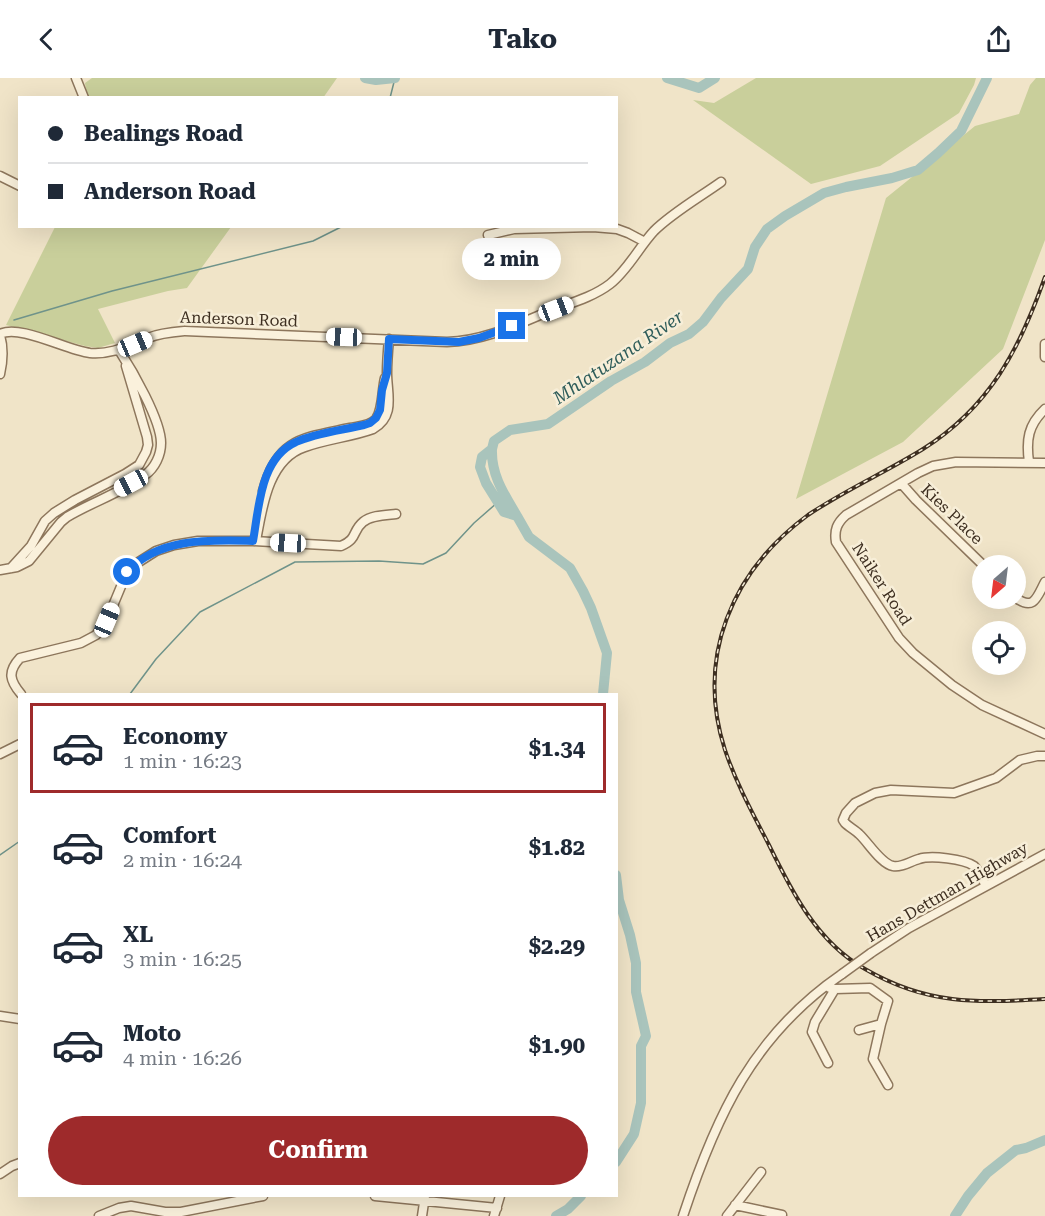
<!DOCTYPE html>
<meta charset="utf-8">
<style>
:root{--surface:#fff;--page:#f6f6f7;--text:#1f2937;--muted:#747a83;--line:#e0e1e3;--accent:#9e2a2b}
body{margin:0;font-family:"Roboto Serif",serif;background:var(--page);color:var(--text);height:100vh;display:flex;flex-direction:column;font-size:22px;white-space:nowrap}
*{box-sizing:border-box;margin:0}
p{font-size:20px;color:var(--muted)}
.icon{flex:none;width:33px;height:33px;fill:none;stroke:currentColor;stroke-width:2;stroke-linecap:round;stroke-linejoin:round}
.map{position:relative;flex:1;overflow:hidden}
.side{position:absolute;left:18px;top:615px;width:600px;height:504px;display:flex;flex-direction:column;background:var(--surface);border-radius:0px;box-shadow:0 6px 24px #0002}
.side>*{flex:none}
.guide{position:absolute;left:18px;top:18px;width:600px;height:132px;border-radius:0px;box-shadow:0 6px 24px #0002;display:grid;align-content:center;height:132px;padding:0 30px;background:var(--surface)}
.needle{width:39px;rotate:208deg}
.tools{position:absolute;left:972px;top:477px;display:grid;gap:12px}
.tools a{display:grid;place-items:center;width:54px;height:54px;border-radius:50%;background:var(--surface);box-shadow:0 6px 24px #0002;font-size:30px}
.end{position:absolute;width:27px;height:27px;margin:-14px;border:8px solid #1a73e8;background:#fff;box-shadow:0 0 0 3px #fff}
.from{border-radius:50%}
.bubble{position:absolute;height:42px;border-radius:21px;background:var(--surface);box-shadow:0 6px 24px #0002;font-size:20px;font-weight:700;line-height:42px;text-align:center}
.car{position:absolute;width:18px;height:36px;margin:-18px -9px;border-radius:8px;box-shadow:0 0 4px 2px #0007;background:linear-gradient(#fff 24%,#345 0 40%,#fff 0 76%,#345 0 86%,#fff 0)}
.guide b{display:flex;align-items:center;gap:21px;height:57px;font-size:22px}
.guide b+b{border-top:2px solid var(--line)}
.guide i{width:15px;height:15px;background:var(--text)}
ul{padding:10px 0 0;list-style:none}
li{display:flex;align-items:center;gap:18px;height:90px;margin:0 12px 9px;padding:0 18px;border:3px solid transparent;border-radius:0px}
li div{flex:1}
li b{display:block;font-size:22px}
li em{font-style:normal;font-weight:700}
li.on{border-color:var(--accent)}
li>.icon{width:54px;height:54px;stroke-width:1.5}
.cta{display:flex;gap:12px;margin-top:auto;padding:12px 30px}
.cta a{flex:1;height:69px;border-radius:36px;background:var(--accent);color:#fff;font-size:24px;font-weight:700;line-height:69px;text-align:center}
header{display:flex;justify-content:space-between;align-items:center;height:78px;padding:0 30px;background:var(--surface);font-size:27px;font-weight:700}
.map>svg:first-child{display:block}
.green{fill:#c9cf9b}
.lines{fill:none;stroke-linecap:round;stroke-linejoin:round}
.stream{stroke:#6f938a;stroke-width:1.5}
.river{stroke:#a9c4bc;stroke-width:10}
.minor-casing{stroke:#8d765c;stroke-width:11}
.minor{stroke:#faf1dc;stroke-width:8}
.rail-casing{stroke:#3d2e20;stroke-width:4}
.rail{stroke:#f7eed8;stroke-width:1.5;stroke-dasharray:4.5;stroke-linecap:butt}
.minor-bridge-casing{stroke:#8d765c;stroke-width:11;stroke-linecap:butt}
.minor-bridge{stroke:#faf1dc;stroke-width:8}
.route{stroke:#1a73e8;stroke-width:8}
.labels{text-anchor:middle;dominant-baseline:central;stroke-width:5;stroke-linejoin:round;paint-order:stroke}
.street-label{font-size:16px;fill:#3d2e20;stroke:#f7eed8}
.water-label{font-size:18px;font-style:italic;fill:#2f5d5a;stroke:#f7eed8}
</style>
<header><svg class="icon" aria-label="back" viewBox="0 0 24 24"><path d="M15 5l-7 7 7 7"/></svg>Tako<svg class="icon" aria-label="share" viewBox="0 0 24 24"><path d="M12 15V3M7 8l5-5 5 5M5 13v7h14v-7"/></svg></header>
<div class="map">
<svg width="1045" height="1138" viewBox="0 0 1045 1138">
<rect width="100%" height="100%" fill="#f0e4c8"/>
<!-- green -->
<path class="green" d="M92,0h245l-14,20 -236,-1 -2,-14z
M756,0h220l-2,7 -15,28 -79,53 -69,18 -118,-84 21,3z
M1036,0h9v162l-42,109 -100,93 -107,57 90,-301 89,-72 44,-12 11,-29z
M55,149h176l-44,61 -19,3 -70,18 17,34 -17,5 -13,-2 -79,-21z"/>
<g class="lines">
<!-- stream -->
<path class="stream" d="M390,20l5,-20
M14,242l98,-29 201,-50 30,-15
M130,616l26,-35 44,-47 95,-50 84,-1 44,3 23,-11 28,-30 24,-21
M0,777l20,-14"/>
<!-- river -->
<path class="river" d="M365,0l11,2 19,-2
M667,0l32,10 16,-10
M492,371c-1,26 12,45 25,67
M603,616l4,-41 -16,-45 -8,-17 -13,-23 -41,-31 -12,-21 -13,-4 -18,-29 -6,-16 2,-10 10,-8 2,-8 16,-11 38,-6 63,-43 34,-19 25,-19 19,-9 14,-12 18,-24 27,-29 7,-22 12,-18 18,-13 39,-23 22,-6 46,-9 26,-8 20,-17 23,-22 26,-53
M616,797l3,25 11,35 6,28v29l10,44 -5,10v57l-7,31 -18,28
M556,1138l12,-7 13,-13
M955,1138l13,-20 19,-23 29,-23 10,-2 19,-8"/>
<defs>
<path id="minor" d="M76,0l8,20
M0,98l20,10
M488,157l26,-6 79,-2 24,2 11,4 17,9
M0,256c20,-10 66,16 90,19 22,2 39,-8 58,-15 12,-5 25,-6 37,-7l262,11c37,-1 71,-18 105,-32 19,-7 41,-13 58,-26 18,-14 29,-37 44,-53 18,-18 46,-34 67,-49
M0,257c4,14 3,26 0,39
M1045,266v13
M1029,384c-3,-22 -1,-37 16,-53
M1045,385l-89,-1 -23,4 -15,7 -72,42c-9,8 -12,15 -10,27l63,96 14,15 39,32 30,20 63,29
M901,405l15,17 68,66
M263,413c14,-53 40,-53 87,-63 9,-2 20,-2 26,-9 7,-9 6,-30 9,-41
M256,463c6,-33 12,-82 49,-94 22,-8 46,-10 68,-18 23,-13 14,-35 14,-56 0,-12 1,-23 2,-34
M11,490l20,-22 14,-25 9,-8 21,-13 50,-26 14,-9 7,-13 2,-7 -1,-8 -21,-71
M0,492l17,-3 12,-6 32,-39 6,-5c25,-15 54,-24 78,-42 10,-7 16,-20 16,-32 0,-23 -29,-73 -42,-93
M1016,520c18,13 21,-1 29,-16
M21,616c-11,-13 -14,-22 -1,-36l61,-15 15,-8 11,-15 20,-48 7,-7 22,-14 18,-6 24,-4h55l88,5c17,-7 11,-15 22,-24 8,-7 23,-7 33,-8
M0,676l20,-10
M986,808c-3,-6 -7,-15 -12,-20 -10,-7 -43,-11 -55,-7 -8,2 -18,9 -26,7 -12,-2 -25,-24 -34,-32 -4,-4 -10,-7 -14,-11l-2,-3 3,-7 9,-10 20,-10 16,-3 63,3 42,-15 24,-18 17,-4h8
M871,875l38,-25 136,-74
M835,911l35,-1 18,13 -7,23 -22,6
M0,938l20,3
M881,946l-8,35 15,26
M828,985l-16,-31 3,-10 20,-33 -5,-1
M0,1096l12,-8 8,-3
M375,1118l122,12
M735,1127l47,10
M99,1138l20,-8 12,-2 34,6h16l82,-16
M422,1138l3,-20
M494,1138l6,-20
M683,1138c33,-100 70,-181 159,-242
M727,1138l34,-44"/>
</defs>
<!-- minor casing -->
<use href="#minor" class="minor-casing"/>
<!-- minor -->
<use href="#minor" class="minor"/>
<defs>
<path id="rail" d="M1045,199c-25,71 -55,130 -122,172 -37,23 -78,41 -115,66 -76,56 -113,142 -83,235 11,33 28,64 44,95 23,47 48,97 96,124 62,36 111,34 180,30"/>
</defs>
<!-- rail casing -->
<use href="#rail" class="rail-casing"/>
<!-- rail -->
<use href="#rail" class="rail"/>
<defs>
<path id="minor-bridge" d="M842,896l29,-21"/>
</defs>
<!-- minor-bridge casing -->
<use href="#minor-bridge" class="minor-bridge-casing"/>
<!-- minor-bridge -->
<use href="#minor-bridge" class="minor-bridge"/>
</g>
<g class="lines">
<!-- route -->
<path class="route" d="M127,494c32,-35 83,-32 126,-31 6,-33 7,-83 43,-99 19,-9 47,-12 68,-17l6,-2 6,-5 4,-8 2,-20 5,-17 2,-34 70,3 20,-4 33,-12"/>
</g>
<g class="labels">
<!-- street labels -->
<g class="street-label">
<text transform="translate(239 241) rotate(2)">Anderson Road</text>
<text transform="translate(952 436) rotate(44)">Kies Place</text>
<text transform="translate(882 506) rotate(57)">Naiker Road</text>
<text transform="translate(947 814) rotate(-30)">Hans Dettman Highway</text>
</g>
<!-- water labels -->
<g class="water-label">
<text transform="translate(618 279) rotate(-34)">Mhlatuzana River</text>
</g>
</g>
</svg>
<div class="tools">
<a><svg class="needle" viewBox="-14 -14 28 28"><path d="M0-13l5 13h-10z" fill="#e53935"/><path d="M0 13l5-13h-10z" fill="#747a83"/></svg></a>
<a><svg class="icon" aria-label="locate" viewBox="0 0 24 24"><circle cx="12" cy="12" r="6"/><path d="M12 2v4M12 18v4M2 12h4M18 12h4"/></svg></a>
</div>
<i class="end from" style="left:127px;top:494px"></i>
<i class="end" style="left:512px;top:248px"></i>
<div class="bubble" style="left:462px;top:160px;width:99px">2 min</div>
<i class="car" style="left:556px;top:231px;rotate:69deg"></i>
<i class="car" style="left:344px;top:259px;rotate:272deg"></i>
<i class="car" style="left:135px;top:266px;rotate:67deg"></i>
<i class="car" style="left:131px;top:405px;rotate:242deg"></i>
<i class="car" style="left:288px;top:465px;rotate:273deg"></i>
<i class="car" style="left:107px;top:542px;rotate:23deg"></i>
<div class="guide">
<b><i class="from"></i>Bealings Road</b>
<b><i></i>Anderson Road</b>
</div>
<section class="side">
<ul>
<li class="on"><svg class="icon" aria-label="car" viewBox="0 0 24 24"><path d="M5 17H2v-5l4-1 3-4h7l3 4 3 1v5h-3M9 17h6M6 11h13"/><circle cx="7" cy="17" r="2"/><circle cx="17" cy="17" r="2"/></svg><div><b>Economy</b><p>1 min · 16:23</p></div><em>$1.34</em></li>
<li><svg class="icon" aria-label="car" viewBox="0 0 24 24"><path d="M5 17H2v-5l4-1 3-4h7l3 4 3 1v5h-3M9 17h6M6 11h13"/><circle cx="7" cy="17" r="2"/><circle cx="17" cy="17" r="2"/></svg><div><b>Comfort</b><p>2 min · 16:24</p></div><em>$1.82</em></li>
<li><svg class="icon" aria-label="car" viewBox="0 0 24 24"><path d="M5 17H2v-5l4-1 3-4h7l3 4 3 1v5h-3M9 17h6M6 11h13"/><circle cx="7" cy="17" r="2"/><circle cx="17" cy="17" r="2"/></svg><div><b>XL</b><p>3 min · 16:25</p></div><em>$2.29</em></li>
<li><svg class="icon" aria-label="car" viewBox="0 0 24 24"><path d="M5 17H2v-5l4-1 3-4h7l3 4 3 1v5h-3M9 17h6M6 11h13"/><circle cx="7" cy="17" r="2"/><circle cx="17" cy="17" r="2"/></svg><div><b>Moto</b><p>4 min · 16:26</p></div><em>$1.90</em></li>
</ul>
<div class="cta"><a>Confirm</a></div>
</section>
</div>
